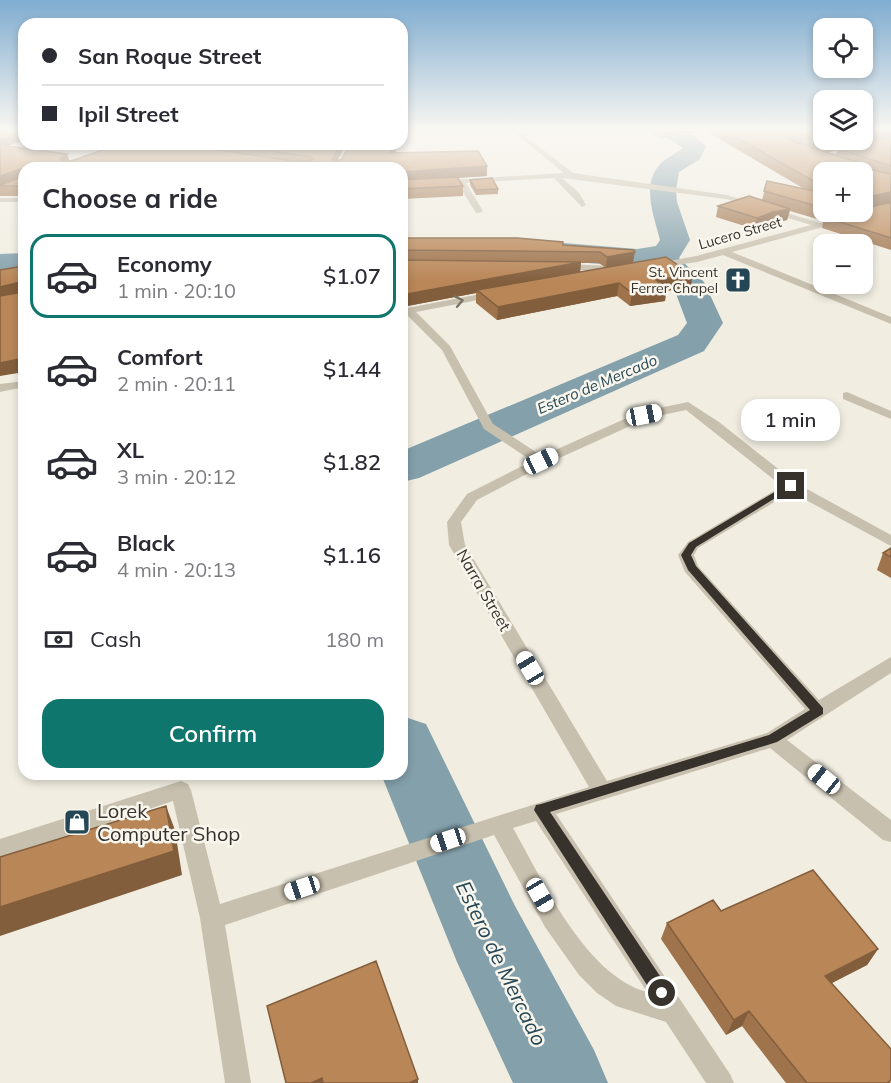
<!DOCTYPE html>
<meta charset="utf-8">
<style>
:root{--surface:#fff;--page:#f2f2f3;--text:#2b2b33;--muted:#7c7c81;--line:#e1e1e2;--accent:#0f766e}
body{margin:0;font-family:Mulish,sans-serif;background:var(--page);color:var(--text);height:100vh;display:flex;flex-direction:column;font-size:22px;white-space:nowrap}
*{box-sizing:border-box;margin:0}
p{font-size:20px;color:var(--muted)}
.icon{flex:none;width:33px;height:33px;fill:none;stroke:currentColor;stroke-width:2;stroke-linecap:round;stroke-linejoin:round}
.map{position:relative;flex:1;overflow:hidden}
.details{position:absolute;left:18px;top:162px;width:390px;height:618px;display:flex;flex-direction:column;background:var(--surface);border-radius:18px;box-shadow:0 3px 9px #0003}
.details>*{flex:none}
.hud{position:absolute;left:18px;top:18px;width:390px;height:132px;border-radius:18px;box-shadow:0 3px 9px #0003;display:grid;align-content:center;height:132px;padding:0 24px;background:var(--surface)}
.controls{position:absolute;left:813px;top:18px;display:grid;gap:12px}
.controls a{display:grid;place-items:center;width:60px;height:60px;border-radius:12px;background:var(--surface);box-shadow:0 3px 9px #0003;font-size:30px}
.end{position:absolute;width:27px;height:27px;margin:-14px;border:8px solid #38322c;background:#fff;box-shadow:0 0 0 3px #fff}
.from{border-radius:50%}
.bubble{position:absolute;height:42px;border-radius:18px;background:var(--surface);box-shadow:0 3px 9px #0003;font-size:20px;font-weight:600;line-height:42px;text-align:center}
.car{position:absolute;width:18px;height:36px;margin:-18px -9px;border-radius:8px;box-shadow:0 0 4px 2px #0007;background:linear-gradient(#fff 24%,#345 0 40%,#fff 0 76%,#345 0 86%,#fff 0)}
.hud b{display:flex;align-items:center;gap:21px;height:57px;font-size:22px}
.hud b+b{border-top:2px solid var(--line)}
.hud i{width:15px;height:15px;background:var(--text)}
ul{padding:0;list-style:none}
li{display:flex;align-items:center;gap:18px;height:84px;margin:0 12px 9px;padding:0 12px;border:3px solid transparent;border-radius:18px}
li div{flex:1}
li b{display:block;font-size:22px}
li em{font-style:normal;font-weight:600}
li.active{border-color:var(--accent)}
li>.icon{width:54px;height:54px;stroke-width:1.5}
h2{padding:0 24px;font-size:27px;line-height:72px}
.pay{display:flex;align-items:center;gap:15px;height:66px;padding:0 24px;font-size:22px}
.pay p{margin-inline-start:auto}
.action{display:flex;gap:12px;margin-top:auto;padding:12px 24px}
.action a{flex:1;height:69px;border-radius:18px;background:var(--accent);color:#fff;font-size:24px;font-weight:600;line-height:69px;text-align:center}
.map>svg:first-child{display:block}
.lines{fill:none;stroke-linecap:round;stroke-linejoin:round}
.river{fill:#83a0ab;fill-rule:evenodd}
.minor{fill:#c8c0ae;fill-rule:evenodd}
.wall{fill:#9f734b;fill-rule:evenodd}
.shaded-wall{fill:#825e3d}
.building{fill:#b98657;stroke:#825e3d;stroke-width:1.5}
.oneway{stroke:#797266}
.route{fill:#38322c}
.labels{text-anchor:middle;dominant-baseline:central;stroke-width:5;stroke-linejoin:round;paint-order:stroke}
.far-street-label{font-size:14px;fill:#38322c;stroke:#f9f6ed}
.far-poi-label{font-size:14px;fill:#38322c;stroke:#f9f6ed;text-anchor:end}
.far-water-label{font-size:15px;font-style:italic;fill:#254755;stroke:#f9f6ed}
.street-label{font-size:16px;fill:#38322c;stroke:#f9f6ed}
.near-poi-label{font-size:20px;fill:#38322c;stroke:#f9f6ed;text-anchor:start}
.near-water-label{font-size:21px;font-style:italic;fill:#254755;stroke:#f9f6ed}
</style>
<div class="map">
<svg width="891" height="1083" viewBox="0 0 891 1083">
<rect width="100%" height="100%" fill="#f1ede1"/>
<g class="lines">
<!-- river -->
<path class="river" d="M651,130h35l20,16 -6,13 -21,13 -3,18 1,12 13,38 -11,18 25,24 19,41 -19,28 -285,127 -17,4v-31l276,-116 9,-12 -14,-37 -23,-21 -13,2 -73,-6 -11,-2 -4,-7 4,-7 11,-2 73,6 19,-3 4,-6c-6,-24 -19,-55 0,-76 7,-7 16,-10 23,-16l-14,-9 -15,-4z
M24,253v18l-24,1v-18z
M402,716l24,8 89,182 79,144 14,33h-95l-56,-121 -76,-188h21z"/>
<!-- minor -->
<path class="minor" d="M511,130h7l55,43 154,22 93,28 25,-6v4l-113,31 159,65v7l-168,-69 -26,7 -44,6v-4l43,-8 115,-31 -85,-26 -164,-21 17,15 7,12 -4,2 -28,-29 -88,5 17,28 -4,2h-3l-18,-29 -56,3v-4l162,-10z
M0,198h24v4h-24z
M560,264l60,2 5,3 -5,3 -63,-3 -2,-2z
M496,291l5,3 -2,2 -83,16 34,34 43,78 49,32 98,-44 48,-10 31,20 77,61 95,52v11l-100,-54 -93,56 -4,7 4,11 121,134 72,-43v16l-104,67 104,80v22l-8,-2 -113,-92 -214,66 174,260 4,9h-28l-40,-61 -50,-16 -19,-13 -18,-18 -34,-48 -51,-92 -269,90 26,158h-26l-25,-165 -27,-117 -173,58v-20l181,-58 7,3 3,6 29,114 369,-117 -140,-242 -2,-23 20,-28 65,-33 -48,-32 -42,-79 -36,-36 -4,1v-6zM686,410l96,76 -94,56 -10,13 7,17 120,137 -38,24 -160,48 -142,-236 -4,-23 16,-22 69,-36 102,-46zM536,821l111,171c-62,-17 -104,-111 -134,-164z
M24,381v6l-24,5v-8z
M847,392l44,19v8l-48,-20v-6z"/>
</g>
<!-- wall -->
<path class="wall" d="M0,130h24v10l-17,6 60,8 2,7 51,-17h226l-8,16h3l9,-16h49l-4,9 92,23 -30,2 6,8v10l-61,3v-31h-378v28h-24z
M659,130h232v73h-1l1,1v46l-69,-22 2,-11 19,-4 -26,6 -27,-8 -3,9 -17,4 -16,5 -38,-12 2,-11 44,-6 5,-19 39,9 -100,-59 -41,4zM837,150l-1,5 -8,-3zM824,172l38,40h-38z
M470,180l28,9v5l-22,1 -6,-10z
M402,238l161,7 71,5 -1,13 60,12 -3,12 -24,4 -1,10 -35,5 -13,-10 -120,24 -21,-17v-10l-74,14zM581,263h18l7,5 -26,4z
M891,548v30l-14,-8 6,-17z
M721,911l157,38 -11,16 -35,18 59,100h-105l-44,-57 -16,9 -65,-96 6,-16z"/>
<!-- shaded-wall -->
<path class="shaded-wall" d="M402,130h5l-5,9z
M665,130h41l-41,5z
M891,130v9l-54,9v2l-16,4 3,-10 20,-4h18v-4z
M24,131v9l-24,8v-9z
M341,144h5l-13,24 -1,-8z
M394,144h5l-9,18 -1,-9z
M67,154l3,9 -8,4 -2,-9z
M487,166v10l-85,5v-9z
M20,169l3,10 -23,7v-10z
M891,192v11l-29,6v-11z
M824,206v6h27l-34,7 3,-12z
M790,209l-3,11 -17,4 -16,5 3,-11 16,-6z
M635,252l-2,11 -27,5 1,-11z
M581,262l-1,11 -103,17 -1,3 -74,14v-12z
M693,275l-3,12 -24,4 -1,10 -35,5 2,-13 24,-13z
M20,282l4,12 -24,5v-12z
M619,283l-2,13 -120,24 1,-13z
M24,358v14l-24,4v-13z
M166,806l9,24 7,45 -182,61v-29z
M878,949l-11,16 -51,26 9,-15z
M749,1011l-7,15 -16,9 8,-15z
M322,1078l1,5h-12z
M418,1079v4h-9z"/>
<!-- building -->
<path class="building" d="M0,130h24v1l-24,8z
M723,130h48l24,12 68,22 1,4 27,6v18l-29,6v-26h-38v15z
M794,130h30v10h20l-20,4z
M862,130h27l-27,6z
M891,137v29l-54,-18z
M120,144h59l114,17h18l2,-2 -2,-2 -86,-13h116l-9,16h9l9,-16h44l-5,9 89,-2 9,15 -85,6v-4h-378v21l-3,-3h-21v-1l23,-8v-6l-3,-2 -20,7v-31l67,9 -7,4 2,3h9z
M457,177l6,9 -61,3v-9z
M492,178l6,11 -22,1 -6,-10z
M767,181l57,12v13l-4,1 -56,-16z
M749,196l41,13 -17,3 -16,6 -39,-12z
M888,203l3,1v34l-67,-21 26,-5h12v-3z
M402,238h115l46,4v3l71,5 1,2 -28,5 -7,-5 -198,-2z
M666,257l27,18 -37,5 11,8 -35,5 -13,-10 -121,24 -21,-17z
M402,260l179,2 -179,33z
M24,266v92l-24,5v-67l22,-4v-8l-2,-2 -20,5v-17z
M891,548v9l-8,-4z
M166,806l8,45 -174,56v-50z
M813,870l65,79 -53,27 66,73v31l-4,3h-80l-58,-72 -15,9 -67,-97 46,-23 8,11z
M376,961l42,118 -9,4h-86l-1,-5 -11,5h-25l-19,-77z"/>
<!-- one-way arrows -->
<defs><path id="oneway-chevron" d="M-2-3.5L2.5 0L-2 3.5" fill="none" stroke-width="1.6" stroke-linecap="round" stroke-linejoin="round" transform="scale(1.5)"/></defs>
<use class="oneway" href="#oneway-chevron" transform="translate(459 301) rotate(-11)"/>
<!-- sky -->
<linearGradient id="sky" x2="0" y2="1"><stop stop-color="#7facd0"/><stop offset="0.46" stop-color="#f9f7f2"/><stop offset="1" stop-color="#f9f7f2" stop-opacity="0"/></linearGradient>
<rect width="891" height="282" fill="url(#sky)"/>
<!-- route -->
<path class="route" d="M788,484l7,2 -99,61 -5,8 5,11 127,142v6l-46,28 -227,70 118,176 2,5 -2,6 -6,2 -6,-2 -122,-189 2,-5 5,-1 228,-69 41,-25 -122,-140 -7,-15 8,-12z"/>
<!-- icons -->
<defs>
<symbol id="church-square" viewBox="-11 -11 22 22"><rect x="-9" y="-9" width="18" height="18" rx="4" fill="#254755" stroke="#f9f6ed"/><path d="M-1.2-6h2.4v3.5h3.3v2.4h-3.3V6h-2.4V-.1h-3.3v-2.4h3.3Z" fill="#fff"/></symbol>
<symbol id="shop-square" viewBox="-11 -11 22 22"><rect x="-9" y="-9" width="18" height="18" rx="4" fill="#254755" stroke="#f9f6ed"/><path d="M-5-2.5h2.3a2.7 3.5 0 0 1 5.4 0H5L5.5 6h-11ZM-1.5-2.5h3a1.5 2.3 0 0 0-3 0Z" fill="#fff"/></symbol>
</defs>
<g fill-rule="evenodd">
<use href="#church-square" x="723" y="265" width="30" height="30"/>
<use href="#shop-square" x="62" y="807" width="30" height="30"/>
</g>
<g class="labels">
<!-- far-street labels -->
<g class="far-street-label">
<text transform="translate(740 233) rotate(-16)">Lucero Street</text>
</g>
<!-- far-poi labels -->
<g class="far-poi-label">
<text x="718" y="272">St. Vincent<tspan x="718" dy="16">Ferrer Chapel</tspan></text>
</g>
<!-- far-water labels -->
<g class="far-water-label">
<text transform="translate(597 384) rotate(-23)">Estero de Mercado</text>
</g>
<!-- street labels -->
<g class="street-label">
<text transform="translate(484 590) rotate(60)">Narra Street</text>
</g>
<!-- near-poi labels -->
<g class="near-poi-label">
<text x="97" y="810">Lorek<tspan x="97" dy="23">Computer Shop</tspan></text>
</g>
<!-- near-water labels -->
<g class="near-water-label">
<text transform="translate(502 963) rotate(64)">Estero de Mercado</text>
</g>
</g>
</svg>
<div class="controls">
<a><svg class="icon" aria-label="locate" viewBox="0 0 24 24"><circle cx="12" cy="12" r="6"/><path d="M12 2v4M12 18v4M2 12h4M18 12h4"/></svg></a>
<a><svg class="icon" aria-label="layers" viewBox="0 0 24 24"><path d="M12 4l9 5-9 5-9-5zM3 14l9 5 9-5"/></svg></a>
<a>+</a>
<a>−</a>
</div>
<i class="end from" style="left:662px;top:993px"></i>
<i class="end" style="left:791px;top:486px"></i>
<div class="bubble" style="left:741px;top:399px;width:99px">1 min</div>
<i class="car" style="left:644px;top:415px;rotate:79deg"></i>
<i class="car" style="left:541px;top:461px;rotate:65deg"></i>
<i class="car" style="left:530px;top:668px;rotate:329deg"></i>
<i class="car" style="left:824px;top:779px;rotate:309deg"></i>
<i class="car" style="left:448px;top:840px;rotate:252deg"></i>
<i class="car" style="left:302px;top:888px;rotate:252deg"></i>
<i class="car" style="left:540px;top:895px;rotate:150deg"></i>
<div class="hud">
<b><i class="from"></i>San Roque Street</b>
<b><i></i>Ipil Street</b>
</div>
<section class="details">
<h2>Choose a ride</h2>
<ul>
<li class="active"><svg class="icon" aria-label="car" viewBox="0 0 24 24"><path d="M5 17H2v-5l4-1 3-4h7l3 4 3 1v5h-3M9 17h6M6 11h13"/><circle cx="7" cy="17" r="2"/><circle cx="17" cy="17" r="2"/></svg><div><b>Economy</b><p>1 min · 20:10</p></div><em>$1.07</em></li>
<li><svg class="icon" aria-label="car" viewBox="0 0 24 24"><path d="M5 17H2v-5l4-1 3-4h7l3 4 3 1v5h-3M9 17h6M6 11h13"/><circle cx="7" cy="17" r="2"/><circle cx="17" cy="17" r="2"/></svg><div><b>Comfort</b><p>2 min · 20:11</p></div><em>$1.44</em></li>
<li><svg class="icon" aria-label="car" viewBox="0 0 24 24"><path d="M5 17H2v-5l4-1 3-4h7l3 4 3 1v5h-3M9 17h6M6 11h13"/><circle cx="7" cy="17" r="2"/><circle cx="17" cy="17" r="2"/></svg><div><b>XL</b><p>3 min · 20:12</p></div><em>$1.82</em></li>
<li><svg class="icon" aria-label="car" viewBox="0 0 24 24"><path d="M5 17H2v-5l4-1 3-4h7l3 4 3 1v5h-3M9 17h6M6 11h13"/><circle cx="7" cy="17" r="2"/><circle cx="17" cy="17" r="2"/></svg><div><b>Black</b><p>4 min · 20:13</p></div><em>$1.16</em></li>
</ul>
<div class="pay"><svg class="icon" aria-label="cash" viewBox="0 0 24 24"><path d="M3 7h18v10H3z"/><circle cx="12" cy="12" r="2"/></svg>Cash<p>180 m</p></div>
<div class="action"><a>Confirm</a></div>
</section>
</div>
